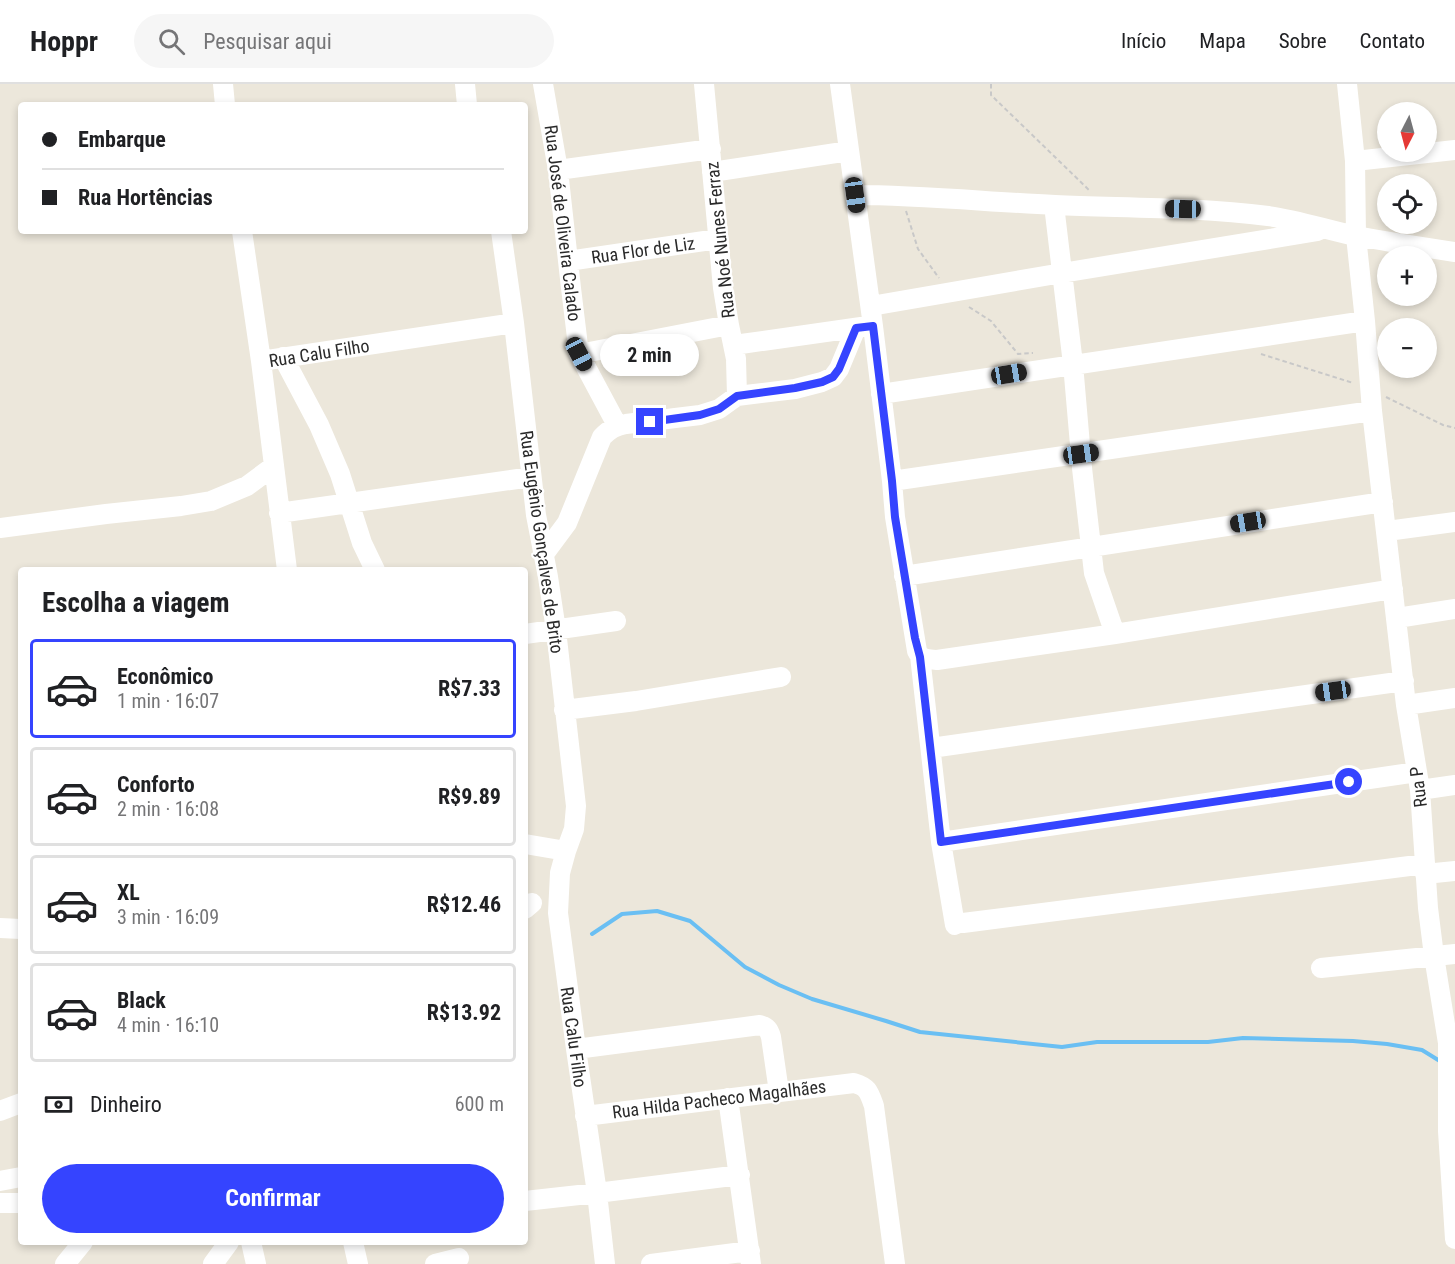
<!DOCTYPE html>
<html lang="pt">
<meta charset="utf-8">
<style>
:root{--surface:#fff;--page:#f6f6f6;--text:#202124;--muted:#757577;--line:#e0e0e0;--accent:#3544ff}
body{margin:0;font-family:"Roboto Condensed",sans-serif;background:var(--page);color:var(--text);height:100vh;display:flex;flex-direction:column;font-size:22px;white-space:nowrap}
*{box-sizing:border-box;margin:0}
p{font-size:20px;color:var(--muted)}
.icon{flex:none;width:33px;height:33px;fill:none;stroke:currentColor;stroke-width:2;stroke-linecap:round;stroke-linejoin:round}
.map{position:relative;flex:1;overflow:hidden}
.sheet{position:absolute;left:18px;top:483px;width:510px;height:678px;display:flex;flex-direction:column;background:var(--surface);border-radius:6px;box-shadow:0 3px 9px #0003}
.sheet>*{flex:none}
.top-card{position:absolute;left:18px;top:18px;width:510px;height:132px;border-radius:6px;box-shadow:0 3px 9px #0003;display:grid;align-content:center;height:132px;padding:0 24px;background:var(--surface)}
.needle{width:39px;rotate:186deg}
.tools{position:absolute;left:1377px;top:18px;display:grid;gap:12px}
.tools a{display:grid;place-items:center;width:60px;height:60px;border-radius:50%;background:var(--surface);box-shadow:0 3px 9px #0003;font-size:30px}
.end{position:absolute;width:27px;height:27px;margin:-14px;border:8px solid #3544ff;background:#fff;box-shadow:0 0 0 3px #fff}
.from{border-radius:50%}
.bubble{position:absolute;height:42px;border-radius:21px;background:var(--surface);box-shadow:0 3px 9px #0003;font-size:20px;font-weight:700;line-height:42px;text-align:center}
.car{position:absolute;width:18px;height:36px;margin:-18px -9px;border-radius:8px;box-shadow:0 0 4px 2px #0007;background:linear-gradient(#222 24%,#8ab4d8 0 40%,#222 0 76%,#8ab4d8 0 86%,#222 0)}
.top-card b{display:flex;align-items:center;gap:21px;height:57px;font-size:22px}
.top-card b+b{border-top:2px solid var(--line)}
.top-card i{width:15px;height:15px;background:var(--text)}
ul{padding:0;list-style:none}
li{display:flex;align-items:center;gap:18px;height:99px;margin:0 12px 9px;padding:0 12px;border:3px solid var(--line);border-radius:6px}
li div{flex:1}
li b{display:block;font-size:22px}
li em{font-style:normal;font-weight:700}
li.selected{border-color:var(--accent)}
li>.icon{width:54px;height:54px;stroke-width:1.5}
h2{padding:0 24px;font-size:27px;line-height:72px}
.pay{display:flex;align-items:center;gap:15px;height:66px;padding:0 24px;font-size:22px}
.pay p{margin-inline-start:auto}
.primary-button{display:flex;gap:12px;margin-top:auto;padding:12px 24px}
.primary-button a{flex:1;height:69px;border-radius:36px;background:var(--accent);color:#fff;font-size:24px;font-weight:700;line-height:69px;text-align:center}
header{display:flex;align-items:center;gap:36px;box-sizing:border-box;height:84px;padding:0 30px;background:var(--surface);border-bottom:2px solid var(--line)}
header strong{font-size:28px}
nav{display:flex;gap:33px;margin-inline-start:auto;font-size:21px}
.search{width:420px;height:54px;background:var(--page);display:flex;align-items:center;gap:15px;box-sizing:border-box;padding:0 21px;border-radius:33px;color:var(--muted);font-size:22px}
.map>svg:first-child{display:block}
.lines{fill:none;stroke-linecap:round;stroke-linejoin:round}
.stream{stroke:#6abff3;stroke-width:4}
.path{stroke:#c8c8c8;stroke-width:2;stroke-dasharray:4.5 3;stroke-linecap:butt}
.minor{stroke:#fff;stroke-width:20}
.route{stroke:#3544ff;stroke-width:8}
.labels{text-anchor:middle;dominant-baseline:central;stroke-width:4.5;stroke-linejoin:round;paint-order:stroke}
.street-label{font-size:18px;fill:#2a2a2a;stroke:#fff}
</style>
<header>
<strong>Hoppr</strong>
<div class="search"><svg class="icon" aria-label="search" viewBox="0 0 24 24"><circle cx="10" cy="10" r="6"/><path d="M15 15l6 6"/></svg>Pesquisar aqui</div>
<nav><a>Início</a><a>Mapa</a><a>Sobre</a><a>Contato</a></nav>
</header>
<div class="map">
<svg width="1455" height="1180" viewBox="0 0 1455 1180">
<rect width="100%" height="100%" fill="#ece7db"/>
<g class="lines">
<!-- stream -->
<path class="stream" d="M592,850l30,-20 35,-3 33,10 55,46 34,18 33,14 74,22 34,11 142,15 35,-5h111l35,-4 110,3 34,3 35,6 21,13"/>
<!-- path -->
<path class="path" d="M991,0v11l98,95
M906,127l12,38 21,29
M969,223l22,14 27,33 15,-1
M1261,270l92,29
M1386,313l57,28 12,3"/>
<!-- minor -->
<path class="minor" d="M223,0l2,21
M465,0l2,21
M543,0l15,86 13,118 8,66 38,71
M704,0l19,204 6,37 7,34 1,37
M840,0l33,242 19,155 3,36 22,134c4,9 11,8 20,9l178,-26 278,-45
M1347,0l8,77 1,75 9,85 7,90 34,294 14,85 8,118 6,48 14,87v88l7,108
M1355,77l100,-11
M558,86l153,-21
M712,88l137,-21
M855,111c67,0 133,7 200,10 71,3 142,2 213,11 30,4 59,14 88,20 33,6 66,11 99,16
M1054,121l19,159 9,104 12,105 21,61
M242,147l19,130 26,209
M501,147l13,92 22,192 12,62 8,53 20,176 -2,23 -8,22
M568,177l150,-22
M871,222l191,-33 256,-42
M734,261l134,-19
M579,270l150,-29
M283,273l36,68 21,49 22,69 13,27
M261,277l253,-38
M881,310l484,-73
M892,397l480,-70
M279,429l252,-36
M0,444l106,-14 75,-8 30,-5 36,-15 27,-20
M1387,447l68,-9
M544,470l23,-31 35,-86c8,-8 13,-11 24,-13l74,-9 19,-6 18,-13 58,-7 27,-7 11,-5 6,-8 17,-41
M904,492l479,-74
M1397,534l58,-9
M525,550l91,-13
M920,572l21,186 14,83
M1406,621l49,-7
M564,626l72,-9 145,-24
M931,664l473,-67
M1420,706l35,-5
M941,758l476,-70
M525,760l41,7 -6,22 -2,40 18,136 21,144 8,71
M1425,790l30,-3
M525,825l7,-6
M963,839l462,-59
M0,844l21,1
M1321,884l134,-14
M576,965l184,-24c7,2 9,5 11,12l8,55
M728,1014l23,166
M0,1027l21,-8
M585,1032l269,-33c14,4 15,9 20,23l21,158
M0,1097l21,-4
M525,1117l72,-8 143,-18
M0,1119h21
M251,1158l5,22
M353,1158l5,22
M65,1180l18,-22
M213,1180l16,-22
M435,1180l24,-6
M651,1180l99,-13"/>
</g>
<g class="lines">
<!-- route -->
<path class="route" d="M650,338l50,-7 19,-6 18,-13 58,-8 27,-6 11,-5 6,-8 17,-41 17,-2 19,155 3,36 20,121 5,19 21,185 408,-60"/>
</g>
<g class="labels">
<!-- street labels -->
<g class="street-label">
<text transform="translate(563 139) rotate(83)">Rua José de Oliveira Calado</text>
<text transform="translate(720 156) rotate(-96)">Rua Noé Nunes Ferraz</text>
<text transform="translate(643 166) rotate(-8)">Rua Flor de Liz</text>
<text transform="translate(319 269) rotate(-9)">Rua Calu Filho</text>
<text transform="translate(542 458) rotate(82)">Rua Eugênio Gonçalves de Brito</text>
<text transform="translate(1418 703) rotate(-97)">Rua P</text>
<text transform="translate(574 953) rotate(82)">Rua Calu Filho</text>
<text transform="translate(719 1015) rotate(-7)">Rua Hilda Pacheco Magalhães</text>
</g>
</g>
</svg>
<div class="tools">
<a><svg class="needle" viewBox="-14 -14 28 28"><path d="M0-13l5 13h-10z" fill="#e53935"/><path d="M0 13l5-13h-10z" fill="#757577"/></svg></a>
<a><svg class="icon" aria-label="locate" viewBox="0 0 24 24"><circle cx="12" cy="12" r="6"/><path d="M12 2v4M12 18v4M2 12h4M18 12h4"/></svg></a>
<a>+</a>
<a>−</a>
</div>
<i class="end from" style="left:1349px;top:698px"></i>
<i class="end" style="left:650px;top:338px"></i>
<div class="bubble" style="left:600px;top:250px;width:99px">2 min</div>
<i class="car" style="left:855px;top:111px;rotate:172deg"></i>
<i class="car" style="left:1183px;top:125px;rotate:271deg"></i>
<i class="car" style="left:579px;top:270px;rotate:152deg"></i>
<i class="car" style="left:1009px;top:290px;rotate:81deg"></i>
<i class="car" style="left:1081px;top:370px;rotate:82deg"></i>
<i class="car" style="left:1248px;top:438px;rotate:261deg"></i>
<i class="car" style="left:1333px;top:607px;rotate:262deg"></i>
<div class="top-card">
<b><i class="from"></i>Embarque</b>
<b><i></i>Rua Hortências</b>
</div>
<section class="sheet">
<h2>Escolha a viagem</h2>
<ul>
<li class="selected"><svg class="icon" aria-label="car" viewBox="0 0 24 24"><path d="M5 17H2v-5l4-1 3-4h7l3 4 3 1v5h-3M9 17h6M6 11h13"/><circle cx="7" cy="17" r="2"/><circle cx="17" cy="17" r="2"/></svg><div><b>Econômico</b><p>1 min · 16:07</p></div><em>R$7.33</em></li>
<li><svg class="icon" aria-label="car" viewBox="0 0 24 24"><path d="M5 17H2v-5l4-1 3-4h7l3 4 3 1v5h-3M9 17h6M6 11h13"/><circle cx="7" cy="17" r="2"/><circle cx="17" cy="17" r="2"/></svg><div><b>Conforto</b><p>2 min · 16:08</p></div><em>R$9.89</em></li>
<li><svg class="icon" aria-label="car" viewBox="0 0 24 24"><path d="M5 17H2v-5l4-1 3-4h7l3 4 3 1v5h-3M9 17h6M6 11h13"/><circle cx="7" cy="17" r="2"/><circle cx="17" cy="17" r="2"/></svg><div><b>XL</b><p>3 min · 16:09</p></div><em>R$12.46</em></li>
<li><svg class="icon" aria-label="car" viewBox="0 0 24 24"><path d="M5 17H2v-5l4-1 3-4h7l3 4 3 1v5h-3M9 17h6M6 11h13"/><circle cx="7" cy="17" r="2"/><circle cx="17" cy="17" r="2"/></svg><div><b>Black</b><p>4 min · 16:10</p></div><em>R$13.92</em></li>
</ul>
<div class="pay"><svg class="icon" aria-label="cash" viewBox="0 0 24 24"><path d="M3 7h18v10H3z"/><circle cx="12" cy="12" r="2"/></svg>Dinheiro<p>600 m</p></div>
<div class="primary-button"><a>Confirmar</a></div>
</section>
</div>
